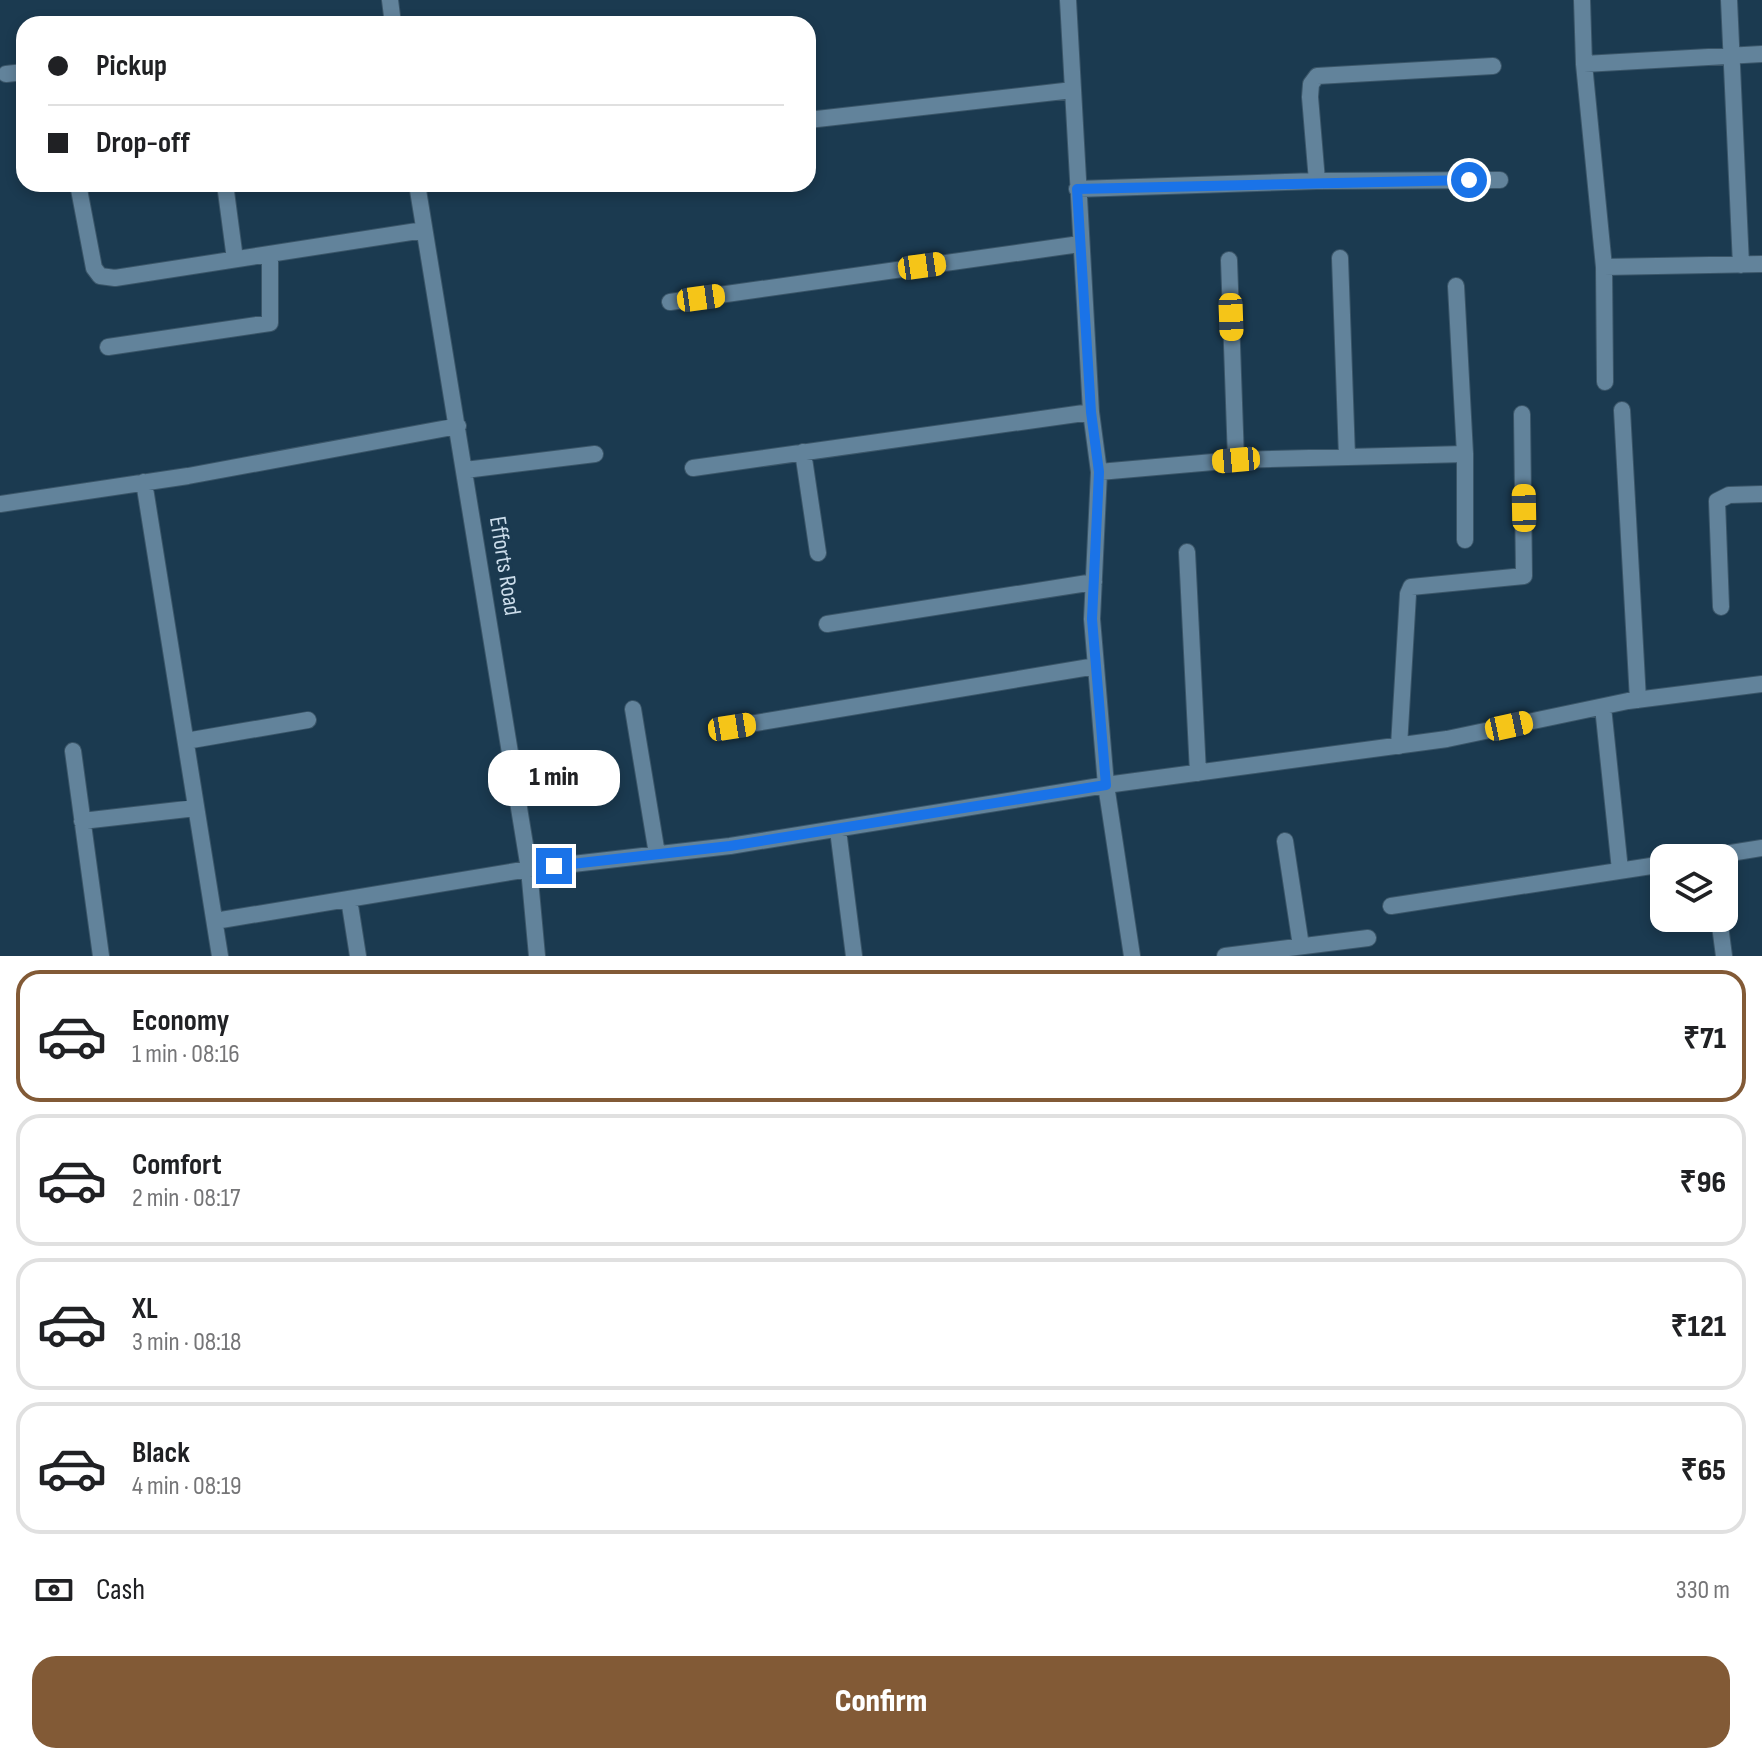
<!DOCTYPE html>
<meta charset="utf-8">
<style>
:root{--surface:#fff;--page:#f6f6f6;--text:#202124;--muted:#757577;--line:#e0e0e0;--accent:#825a36}
body{margin:0;font-family:"Sofia Sans Condensed",sans-serif;background:var(--page);color:var(--text);height:100vh;display:flex;flex-direction:column;font-size:30px;white-space:nowrap}
*{box-sizing:border-box;margin:0}
p{font-size:26px;color:var(--muted)}
.icon{flex:none;width:44px;height:44px;fill:none;stroke:currentColor;stroke-width:2;stroke-linecap:round;stroke-linejoin:round}
.map{position:relative;height:956px;overflow:hidden}
.sheet{display:flex;flex-direction:column;background:var(--surface);flex:1}
.sheet>*{flex:none}
.banner{position:absolute;left:16px;top:16px;width:800px;height:176px;border-radius:24px;box-shadow:0 4px 12px #0003;display:grid;align-content:center;height:176px;padding:0 32px;background:var(--surface)}
.fabs{position:absolute;left:1650px;top:844px;display:grid;gap:16px}
.fabs a{display:grid;place-items:center;width:88px;height:88px;border-radius:16px;background:var(--surface);box-shadow:0 4px 12px #0003;font-size:40px}
.end{position:absolute;width:36px;height:36px;margin:-18px;border:10px solid #1a73e8;background:#fff;box-shadow:0 0 0 4px #fff}
.from{border-radius:50%}
.bubble{position:absolute;height:56px;border-radius:24px;background:var(--surface);box-shadow:0 4px 12px #0003;font-size:26px;font-weight:800;line-height:56px;text-align:center}
.car{position:absolute;width:24px;height:48px;margin:-24px -12px;border-radius:10px;box-shadow:0 0 6px 2px #0007;background:linear-gradient(#f5c518 24%,#345 0 40%,#f5c518 0 76%,#345 0 86%,#f5c518 0)}
.banner b{display:flex;align-items:center;gap:28px;height:76px;font-size:30px}
.banner b+b{border-top:2px solid var(--line)}
.banner i{width:20px;height:20px;background:var(--text)}
ul{padding:14px 0 0;list-style:none}
li{display:flex;align-items:center;gap:24px;height:132px;margin:0 16px 12px;padding:0 16px;border:4px solid var(--line);border-radius:24px}
li div{flex:1}
li b{display:block;font-size:30px}
li em{font-style:normal;font-weight:800}
li.selected{border-color:var(--accent)}
li>.icon{width:72px;height:72px;stroke-width:1.5}
.pay{display:flex;align-items:center;gap:20px;height:88px;padding:0 32px;font-size:30px}
.pay p{margin-inline-start:auto}
.action{display:flex;gap:16px;margin-top:auto;padding:16px 32px}
.action a{flex:1;height:92px;border-radius:24px;background:var(--accent);color:#fff;font-size:32px;font-weight:800;line-height:92px;text-align:center}
.map>svg:first-child{display:block}
.lines{fill:none;stroke-linecap:round;stroke-linejoin:round}
.minor-casing{stroke:#3a5568;stroke-width:18}
.minor{stroke:#62839b;stroke-width:16}
.route{stroke:#1a73e8;stroke-width:10}
.labels{text-anchor:middle;dominant-baseline:central;stroke-width:6;stroke-linejoin:round;paint-order:stroke}
.street-label{font-size:24px;fill:#cbdcea;stroke:#1b3a50}
</style>
<div class="map">
<svg width="1762" height="956" viewBox="0 0 1762 956">
<rect width="100%" height="100%" fill="#1b3a50"/>
<g class="lines">
<defs>
<path id="minor" d="M390,0l3,24
M1068,0l23,412 8,60 -7,147 14,166 26,171
M1582,0l2,64 178,-10
M1729,0l12,265
M1584,64l20,203
M6,74l18,-2
M808,120l265,-30
M1317,181l-7,-84 1,-13 6,-8 176,-10
M78,184l16,84 6,8 15,2 309,-48
M225,184l10,75
M417,184l112,685 8,87
M1077,189l240,-8 183,-1
M1340,258l7,199
M1229,260l7,200
M1456,286l9,168v86
M670,302l410,-58
M108,347l162,-24v-69
M1605,382l-1,-115 158,-3
M1622,410l16,290
M803,452l15,101
M693,468l398,-56
M465,470l130,-16
M1099,472l137,-12 229,-6
M144,482l76,474
M0,504l188,-28 270,-50
M1187,552l11,221
M1721,607l-4,-106 12,-6 33,-1
M827,624l267,-42
M1603,707l17,163
M633,709l24,145
M732,727l364,-61
M186,741l122,-21
M1399,746l9,-152 3,-7 113,-11 -2,-162
M73,751l28,205
M82,821l114,-13
M838,830l16,126
M1285,841l16,105
M1700,858l62,-10
M349,899l9,57
M1391,906l273,-42
M1719,918l5,38
M215,921l314,-52 201,-23 376,-61 341,-46 181,-38 134,-17
M1225,956l143,-18"/>
</defs>
<!-- minor casing -->
<use href="#minor" class="minor-casing"/>
<!-- minor -->
<use href="#minor" class="minor"/>
</g>
<g class="lines">
<!-- route -->
<path class="route" d="M554,866l176,-20 376,-61 -14,-166 7,-147 -8,-60 -14,-223 392,-9"/>
</g>
<g class="labels">
<!-- street labels -->
<g class="street-label">
<text transform="translate(505 566) rotate(81)">Efforts Road</text>
</g>
</g>
</svg>
<div class="fabs">
<a><svg class="icon" aria-label="layers" viewBox="0 0 24 24"><path d="M12 4l9 5-9 5-9-5zM3 14l9 5 9-5"/></svg></a>
</div>
<i class="end from" style="left:1469px;top:180px"></i>
<i class="end" style="left:554px;top:866px"></i>
<div class="bubble" style="left:488px;top:750px;width:132px">1 min</div>
<i class="car" style="left:922px;top:266px;rotate:82deg"></i>
<i class="car" style="left:701px;top:298px;rotate:82deg"></i>
<i class="car" style="left:1231px;top:317px;rotate:178deg"></i>
<i class="car" style="left:1236px;top:460px;rotate:265deg"></i>
<i class="car" style="left:1524px;top:508px;rotate:359deg"></i>
<i class="car" style="left:1509px;top:726px;rotate:78deg"></i>
<i class="car" style="left:732px;top:727px;rotate:81deg"></i>
<div class="banner">
<b><i class="from"></i>Pickup</b>
<b><i></i>Drop-off</b>
</div>
</div>
<section class="sheet">
<ul>
<li class="selected"><svg class="icon" aria-label="car" viewBox="0 0 24 24"><path d="M5 17H2v-5l4-1 3-4h7l3 4 3 1v5h-3M9 17h6M6 11h13"/><circle cx="7" cy="17" r="2"/><circle cx="17" cy="17" r="2"/></svg><div><b>Economy</b><p>1 min · 08:16</p></div><em>₹71</em></li>
<li><svg class="icon" aria-label="car" viewBox="0 0 24 24"><path d="M5 17H2v-5l4-1 3-4h7l3 4 3 1v5h-3M9 17h6M6 11h13"/><circle cx="7" cy="17" r="2"/><circle cx="17" cy="17" r="2"/></svg><div><b>Comfort</b><p>2 min · 08:17</p></div><em>₹96</em></li>
<li><svg class="icon" aria-label="car" viewBox="0 0 24 24"><path d="M5 17H2v-5l4-1 3-4h7l3 4 3 1v5h-3M9 17h6M6 11h13"/><circle cx="7" cy="17" r="2"/><circle cx="17" cy="17" r="2"/></svg><div><b>XL</b><p>3 min · 08:18</p></div><em>₹121</em></li>
<li><svg class="icon" aria-label="car" viewBox="0 0 24 24"><path d="M5 17H2v-5l4-1 3-4h7l3 4 3 1v5h-3M9 17h6M6 11h13"/><circle cx="7" cy="17" r="2"/><circle cx="17" cy="17" r="2"/></svg><div><b>Black</b><p>4 min · 08:19</p></div><em>₹65</em></li>
</ul>
<div class="pay"><svg class="icon" aria-label="cash" viewBox="0 0 24 24"><path d="M3 7h18v10H3z"/><circle cx="12" cy="12" r="2"/></svg>Cash<p>330 m</p></div>
<div class="action"><a>Confirm</a></div>
</section>
